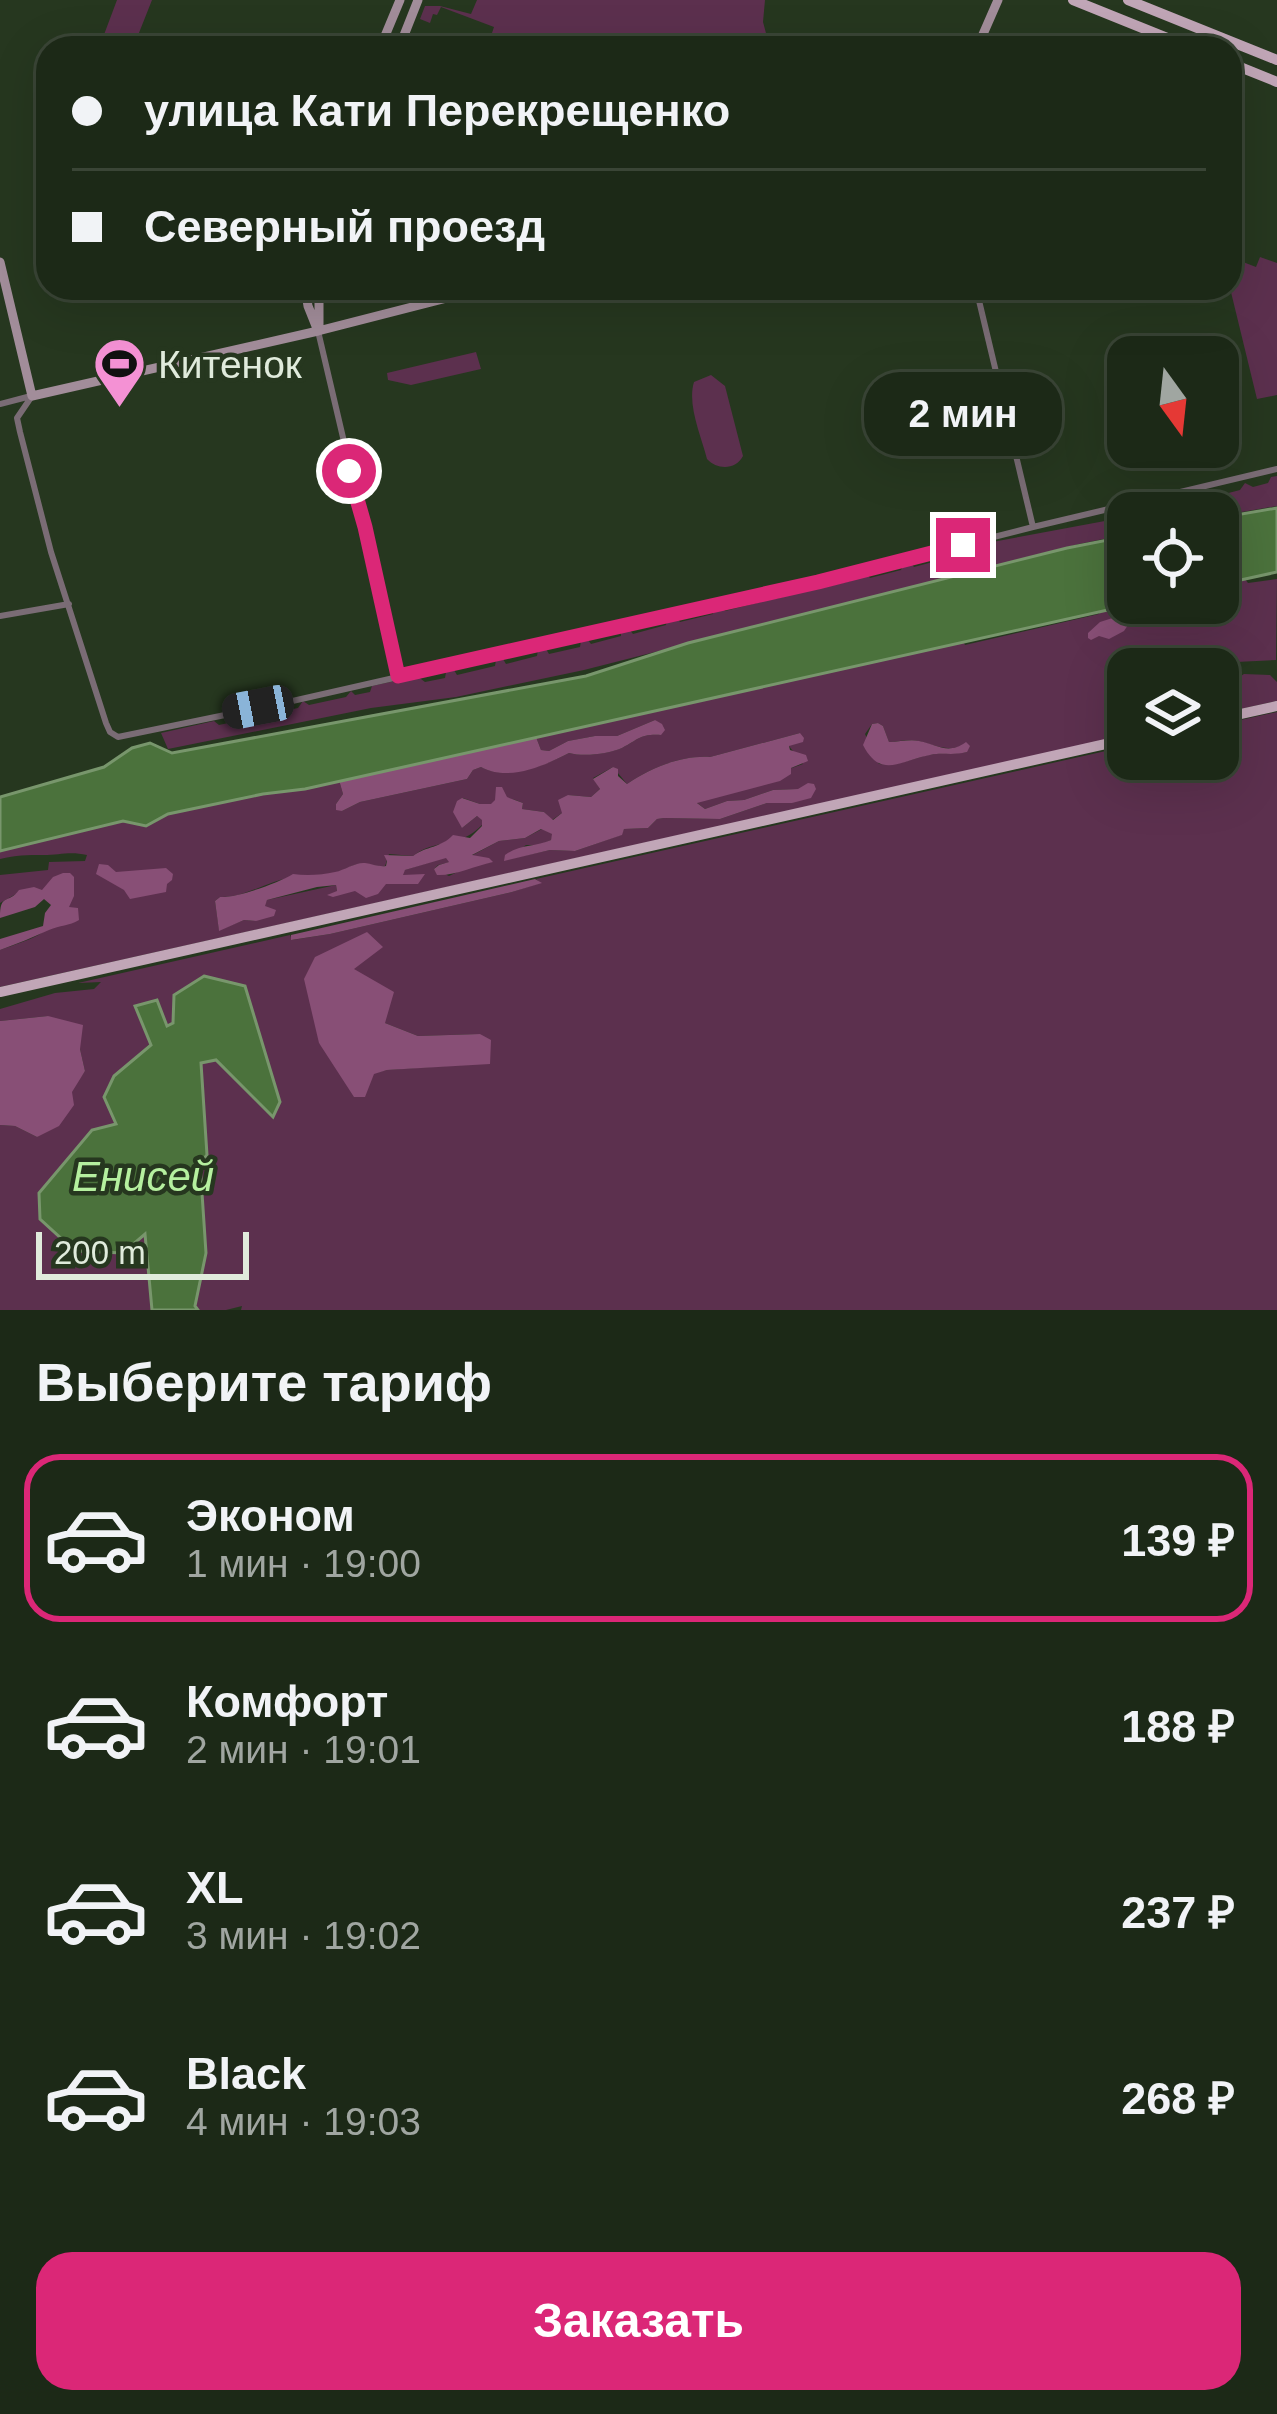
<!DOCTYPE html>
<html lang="ru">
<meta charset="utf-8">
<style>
:root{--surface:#1c2917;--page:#253120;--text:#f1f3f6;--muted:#a0a6a1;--line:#3a4536;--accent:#db2777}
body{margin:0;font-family:Arial,sans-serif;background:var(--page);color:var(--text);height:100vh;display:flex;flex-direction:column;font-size:45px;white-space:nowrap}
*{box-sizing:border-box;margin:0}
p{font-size:39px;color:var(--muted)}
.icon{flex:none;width:66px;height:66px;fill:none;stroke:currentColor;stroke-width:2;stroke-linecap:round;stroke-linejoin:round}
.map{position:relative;height:1310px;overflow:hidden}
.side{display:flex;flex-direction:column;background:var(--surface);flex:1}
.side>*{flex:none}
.top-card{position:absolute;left:36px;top:36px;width:1206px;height:264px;border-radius:36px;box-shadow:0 12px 48px #0002,0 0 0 3px var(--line);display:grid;align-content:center;height:264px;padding:0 36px;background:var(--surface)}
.needle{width:78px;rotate:165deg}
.buttons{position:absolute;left:1107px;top:336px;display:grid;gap:24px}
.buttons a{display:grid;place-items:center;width:132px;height:132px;border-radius:24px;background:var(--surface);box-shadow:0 12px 48px #0002,0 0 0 3px var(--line);font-size:60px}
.scale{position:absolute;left:36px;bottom:30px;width:213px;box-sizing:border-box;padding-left:12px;border:6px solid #e0ebdc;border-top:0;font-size:33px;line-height:42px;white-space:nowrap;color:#e0ebdc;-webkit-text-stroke:9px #26371f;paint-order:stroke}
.end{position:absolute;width:54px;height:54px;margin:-27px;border:15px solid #db2777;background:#fff;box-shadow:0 0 0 6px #fff}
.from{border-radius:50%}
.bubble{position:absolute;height:84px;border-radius:36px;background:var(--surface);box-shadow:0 12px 48px #0002,0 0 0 3px var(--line);font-size:39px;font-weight:700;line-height:84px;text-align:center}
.car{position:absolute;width:36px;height:72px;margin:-36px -18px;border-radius:15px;box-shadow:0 0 9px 3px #0007;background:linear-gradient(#222 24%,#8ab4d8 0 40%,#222 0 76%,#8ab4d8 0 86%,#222 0)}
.top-card b{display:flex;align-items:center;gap:42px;height:114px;font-size:45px}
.top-card b+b{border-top:3px solid var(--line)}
.top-card i{width:30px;height:30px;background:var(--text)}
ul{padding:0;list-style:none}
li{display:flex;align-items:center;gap:36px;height:168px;margin:0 24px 18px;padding:0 12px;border:6px solid transparent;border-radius:36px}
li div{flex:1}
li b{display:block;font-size:45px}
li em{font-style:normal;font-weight:700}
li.selected{border-color:var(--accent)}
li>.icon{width:108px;height:108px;stroke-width:1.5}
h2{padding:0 36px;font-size:54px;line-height:144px}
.button{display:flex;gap:24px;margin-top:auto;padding:24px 36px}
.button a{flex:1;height:138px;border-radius:36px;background:var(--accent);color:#fff;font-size:48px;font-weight:700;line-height:138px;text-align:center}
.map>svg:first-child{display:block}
.green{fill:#5c304e;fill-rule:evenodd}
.forest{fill:#884f76}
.water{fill:#4b723c;stroke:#78966c;stroke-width:3}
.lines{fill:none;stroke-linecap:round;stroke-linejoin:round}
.street{stroke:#7a6c75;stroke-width:6}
.secondary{stroke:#a28d9a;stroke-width:9}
.primary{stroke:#c1a6b7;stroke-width:10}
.route{stroke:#db2777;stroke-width:15}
.labels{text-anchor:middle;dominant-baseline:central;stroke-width:9;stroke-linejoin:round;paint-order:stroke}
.poi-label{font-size:39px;fill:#e0ebdc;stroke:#26371f;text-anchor:start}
.water-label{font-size:42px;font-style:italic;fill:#b5f09f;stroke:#26371f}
</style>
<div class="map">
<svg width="1277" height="1310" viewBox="0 0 1277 1310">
<rect width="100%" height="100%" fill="#26371f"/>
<!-- green -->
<path class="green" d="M117,0h35l-19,48h-34z
M477,0h288l-2,22 7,26h-283l7,-21 -53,-20 -4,8 -4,-1 -3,9 -10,-4 5,-13h15l31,8z
M1230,257l26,10 4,-10 17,6v132l-20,4 -27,-111z
M476,352l5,17 -70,16 -23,-5 -1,-7z
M711,375l14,11 18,70c-7,14 -26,14 -36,3 -6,-24 -20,-54 -13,-77z
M1277,476v30l-59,10v-3h-73l20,-5 3,-6 6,-1 4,4 28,-13 7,5 27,-7 5,-7 8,4 15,-4 3,-6z
M1135,510l5,3h-12v21l-49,10 -495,126 -128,27 -85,11 -203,41 -7,-16 53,-12 5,4 32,-7 3,-6 5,-1 5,4 34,-7 5,-7 6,4 37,-8 5,-6 4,4 15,-3 2,-6 45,-10 8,6 20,-4 1,-6 8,-2 3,5 38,-9 1,-6 7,-1 3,5 31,-8 1,-6 8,-1 3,5 31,-7 1,-6 7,-1 3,4 30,-8v-6l8,-1 4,5 33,-9 1,-5 10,-2 3,4 33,-8 1,-6 8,-1 3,4 36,-9 1,-6 10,-1 4,4 25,-7 1,-4 17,-4 3,4 29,-7 2,-5 13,-3 4,5 31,-8 3,-6 6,-2 4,5 30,-8 2,-6 9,-2 4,5 27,-6 1,-7 134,-25 2,-4z
M1245,579l3,4 29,-4 -1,81 -40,2 -4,8 -8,4 -6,-2v-3h-90v66l-1128,252v-37c31,-11 49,-15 68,-43l-26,-17 -26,4 -16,9v-28l48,-5 1,-8 36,-1 2,-6c-17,-4 -27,0 -44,0 -16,0 -27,0 -43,4v-8l123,-30 29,3 16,-10 95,-20 42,-5 34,-9 4,14 -7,10 6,7 18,-9 107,-23 6,-9 8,-3c25,14 65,-2 88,-14 15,4 38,1 53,-5 18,-9 17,-14 39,-13l-6,-15 -38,16h-22l-27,5 -19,10 -8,-1 -5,-13 427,-96 2,4 134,-31 1,-4 27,-4 -1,8 -8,3 -19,18 31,-13 67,-14 -1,-5h22v-18zM878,723l5,3 6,16c7,0 14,-2 21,-2 20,1 32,13 52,6l5,6c-14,3 -26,0 -39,3 -18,5 -31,11 -49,9l-14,-30 7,-10zM800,733l-11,13 14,18 -107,38 9,7 22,-8 17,-1 29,-10 25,-1 -6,14h-25l-47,16 -56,-1 -7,1 -9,9 -24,1 -3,6 -46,16 -25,-1 -45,10 21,-15h14l11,-5 2,-6 -11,-5 -17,9 -26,3 -28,15 20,6 -25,6 -17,8 -15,-7 4,-4 12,-3 -4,-5 -41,13c-17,18 -44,22 -68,21l-1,-6 -69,15 -11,21 -12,-1 -25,10 -4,-29 5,-4c19,1 36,-9 54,-15 18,-7 38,-6 56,-8 10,-1 19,-8 28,-10 9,-1 18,3 27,2l4,-12 24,2c22,-18 46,-7 69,-31v-6l-5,-3 -15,12 1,-30 17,6h12c8,-11 20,-5 31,-1l-1,6 22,3 8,8 10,-7 6,-18 23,2 9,-8 -7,-11 20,-11 14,17c23,-16 55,-29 83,-27z
M1244,674l26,1 7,7v19l-59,13v-23z
M1277,712v598h-1036l1,-4 -16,4h-28l-3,-4 11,-53 -6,-90 7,-9 -6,-91 15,-4 57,58 7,-15 -107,-79 -59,53 2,49 29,108 7,77h-152v-185l15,1 22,11 48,-66 -5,-22 -32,-33 -48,5v-12l55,-16 39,-4 7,-7 -23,1 212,-48 2,5 38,-6 182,-42 28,-9 -4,-4 592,-133v13h90v-34zM367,932l-14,36 32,55 33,13 62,-2 10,29 -103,7 -13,3 -55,-30z"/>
<!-- forest -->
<path class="forest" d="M1139,603h57l-2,10 -37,11c-9,-4 -17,2 -27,-2l-6,9 -15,8 -10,-3 -8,4 -3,-2v-5l12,-11 25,-8 2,-8z
M655,720l7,4 3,6 -4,5c-22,-1 -21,4 -39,13 -14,6 -38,9 -53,5 -25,13 -61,29 -88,14l-8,3 -6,9 -107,23 -18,9 -6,-1v-6l7,-10 -4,-14 197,-43 5,13 8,1 19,-10 27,-5h22z
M878,723l5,3 6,16c11,0 20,-3 30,-1 20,4 29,14 47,1l4,4 -3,6c-16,4 -24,0 -37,3 -29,5 -49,25 -67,-10l9,-21z
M800,733l4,5 -1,4 -14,4 1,4 16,5 2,6 -17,7v6l-11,7 -83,22 8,6 22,-8 17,-1 29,-10 25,-1 10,-6 6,1 2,5 -5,9 -19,5h-25l-47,16 -56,-1 -7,1 -9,9 -24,1 -2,6 -47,16 -25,-1 -46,11 1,-6c14,-11 31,-8 46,-15l1,-6 -11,-5 -16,9 -26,3 -27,14 17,3 4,4c-19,4 -38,14 -56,13l-3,-6 5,-4 10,-3 -3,-4 -41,12 -2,5 22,-1 -7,10h-32l-8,10 -12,4 -11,-7 -22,6 -6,-2 10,-4 -1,-6 -19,2 -50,13 -2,6 11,4 -2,6 -18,5 -12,-1 -25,11 -4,-30 5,-4c17,1 58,-14 73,-23 13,2 29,1 42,-2 10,-2 20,-10 30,-9 7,1 14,4 21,3l1,-5 -3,-6 29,1c13,-10 28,-8 40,-21l17,3 12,-12v-6l-5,-4 -15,12 -9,-16 4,-11 5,-3 18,6h11l4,-4 1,-13h6l5,10 16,6 -1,6 22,3 9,8 9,-7 -4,-13 10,-5 23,2 9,-8 -7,-10 20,-12 5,2v7l9,8c23,-16 55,-29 83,-27z
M99,864l9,1 8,7 50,-4 7,6 -1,6 -5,4 -1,8 -36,7 -6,-9 -28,-16z
M63,873h7l4,4v19l-5,11 9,1 1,12c-10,6 -19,5 -30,10 -16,7 -32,14 -49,20v-11l43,-13 2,-13 6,-8 -7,-6 -9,8 -35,11c0,-26 8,-13 19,-28l15,-3 8,3 11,-13z
M535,879l7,4 -30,9 -182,42 -39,6v-5z
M367,932l16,15 -29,22 40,23 -9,31 33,13 62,-2 11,6 -1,24 -103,6 -13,4 -9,23h-11l-35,-54 -15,-64 11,-22z
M48,1016l35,9 -3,24 5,22 -13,21 2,13 -15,21 -22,11 -22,-11 -15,-1v-104z"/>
<!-- water -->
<path class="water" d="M1277,508v64l-59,13v-67z
M1128,536v67h11l-834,186 -42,5 -95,20 -22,12 -23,-5 -123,30v-54l104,-30 28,-19 18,-5 22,10 414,-77 102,-33 379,-95z
M204,976l41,10 35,116 -7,15 -57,-57 -15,3 6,92 -7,8 6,90 -11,53 3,4h-46l-7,-76 -22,19 -48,-2 -35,-32 -1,-26 53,-63 24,-6 -12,-27 10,-21 37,-31 -16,-39 22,-6 10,26 6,-3 1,-28z"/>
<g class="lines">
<!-- street -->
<path class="street" d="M976,288l57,239
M318,331l81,345
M32,396l-15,22 3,14 31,120 55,171 4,9 8,5 170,-35 524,-119 221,-56 244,-58
M0,404l31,-8
M0,616l69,-12"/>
<!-- secondary -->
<path class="secondary" d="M380,48l20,-48
M399,48l19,-48
M977,48l21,-48
M0,262l32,134 286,-65 168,-43
M305,288l3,18 10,25
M319,325v-37"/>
<!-- primary -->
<path class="primary" d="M1073,0l119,48
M1128,0l149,60
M1230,63l47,19
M1218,719l59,-13
M0,992l1128,-253"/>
</g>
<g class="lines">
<!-- route -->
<path class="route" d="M349,471l16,56 33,149 420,-94 145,-37"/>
</g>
<!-- icons -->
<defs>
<symbol id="stadium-pin" viewBox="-11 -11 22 30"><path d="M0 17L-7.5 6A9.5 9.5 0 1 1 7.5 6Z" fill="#f491d4" stroke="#26371f"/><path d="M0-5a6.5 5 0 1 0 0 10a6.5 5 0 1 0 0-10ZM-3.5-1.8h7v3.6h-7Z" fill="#111"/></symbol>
</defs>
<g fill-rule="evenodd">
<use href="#stadium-pin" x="90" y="334" width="59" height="81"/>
</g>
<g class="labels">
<!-- poi labels -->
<g class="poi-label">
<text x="158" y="364">Китенок</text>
</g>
<!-- water labels -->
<g class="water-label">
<text x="143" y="1176">Енисей</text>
</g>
</g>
</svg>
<div class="buttons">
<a><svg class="needle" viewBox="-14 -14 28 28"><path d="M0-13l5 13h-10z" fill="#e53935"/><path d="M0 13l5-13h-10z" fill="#a0a6a1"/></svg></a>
<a><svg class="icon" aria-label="locate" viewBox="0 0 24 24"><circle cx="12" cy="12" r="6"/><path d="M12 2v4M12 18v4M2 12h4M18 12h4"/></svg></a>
<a><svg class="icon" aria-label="layers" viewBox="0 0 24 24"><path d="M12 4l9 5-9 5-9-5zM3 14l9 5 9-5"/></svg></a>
</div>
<div class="scale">200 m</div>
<i class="end from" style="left:349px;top:471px"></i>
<i class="end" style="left:963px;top:545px"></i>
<div class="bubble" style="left:864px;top:372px;width:198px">2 мин</div>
<i class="car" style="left:258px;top:707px;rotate:259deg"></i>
<div class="top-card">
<b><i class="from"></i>улица Кати Перекрещенко</b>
<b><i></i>Северный проезд</b>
</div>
</div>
<section class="side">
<h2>Выберите тариф</h2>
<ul>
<li class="selected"><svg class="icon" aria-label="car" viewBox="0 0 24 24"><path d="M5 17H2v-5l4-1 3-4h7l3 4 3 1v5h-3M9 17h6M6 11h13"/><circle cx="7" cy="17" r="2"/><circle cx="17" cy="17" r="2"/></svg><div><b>Эконом</b><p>1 мин · 19:00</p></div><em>139 ₽</em></li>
<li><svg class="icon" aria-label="car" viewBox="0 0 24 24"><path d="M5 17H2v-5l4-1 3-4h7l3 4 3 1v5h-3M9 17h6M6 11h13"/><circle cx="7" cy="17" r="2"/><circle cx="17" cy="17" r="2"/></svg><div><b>Комфорт</b><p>2 мин · 19:01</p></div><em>188 ₽</em></li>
<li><svg class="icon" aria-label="car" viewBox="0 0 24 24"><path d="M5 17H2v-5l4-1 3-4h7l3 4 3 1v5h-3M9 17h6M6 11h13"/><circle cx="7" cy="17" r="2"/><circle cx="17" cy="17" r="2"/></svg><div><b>XL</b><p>3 мин · 19:02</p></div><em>237 ₽</em></li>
<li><svg class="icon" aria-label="car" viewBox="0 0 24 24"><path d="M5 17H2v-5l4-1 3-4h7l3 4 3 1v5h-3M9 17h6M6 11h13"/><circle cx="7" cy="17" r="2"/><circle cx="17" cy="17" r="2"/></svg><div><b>Black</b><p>4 мин · 19:03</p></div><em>268 ₽</em></li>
</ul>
<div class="button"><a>Заказать</a></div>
</section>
